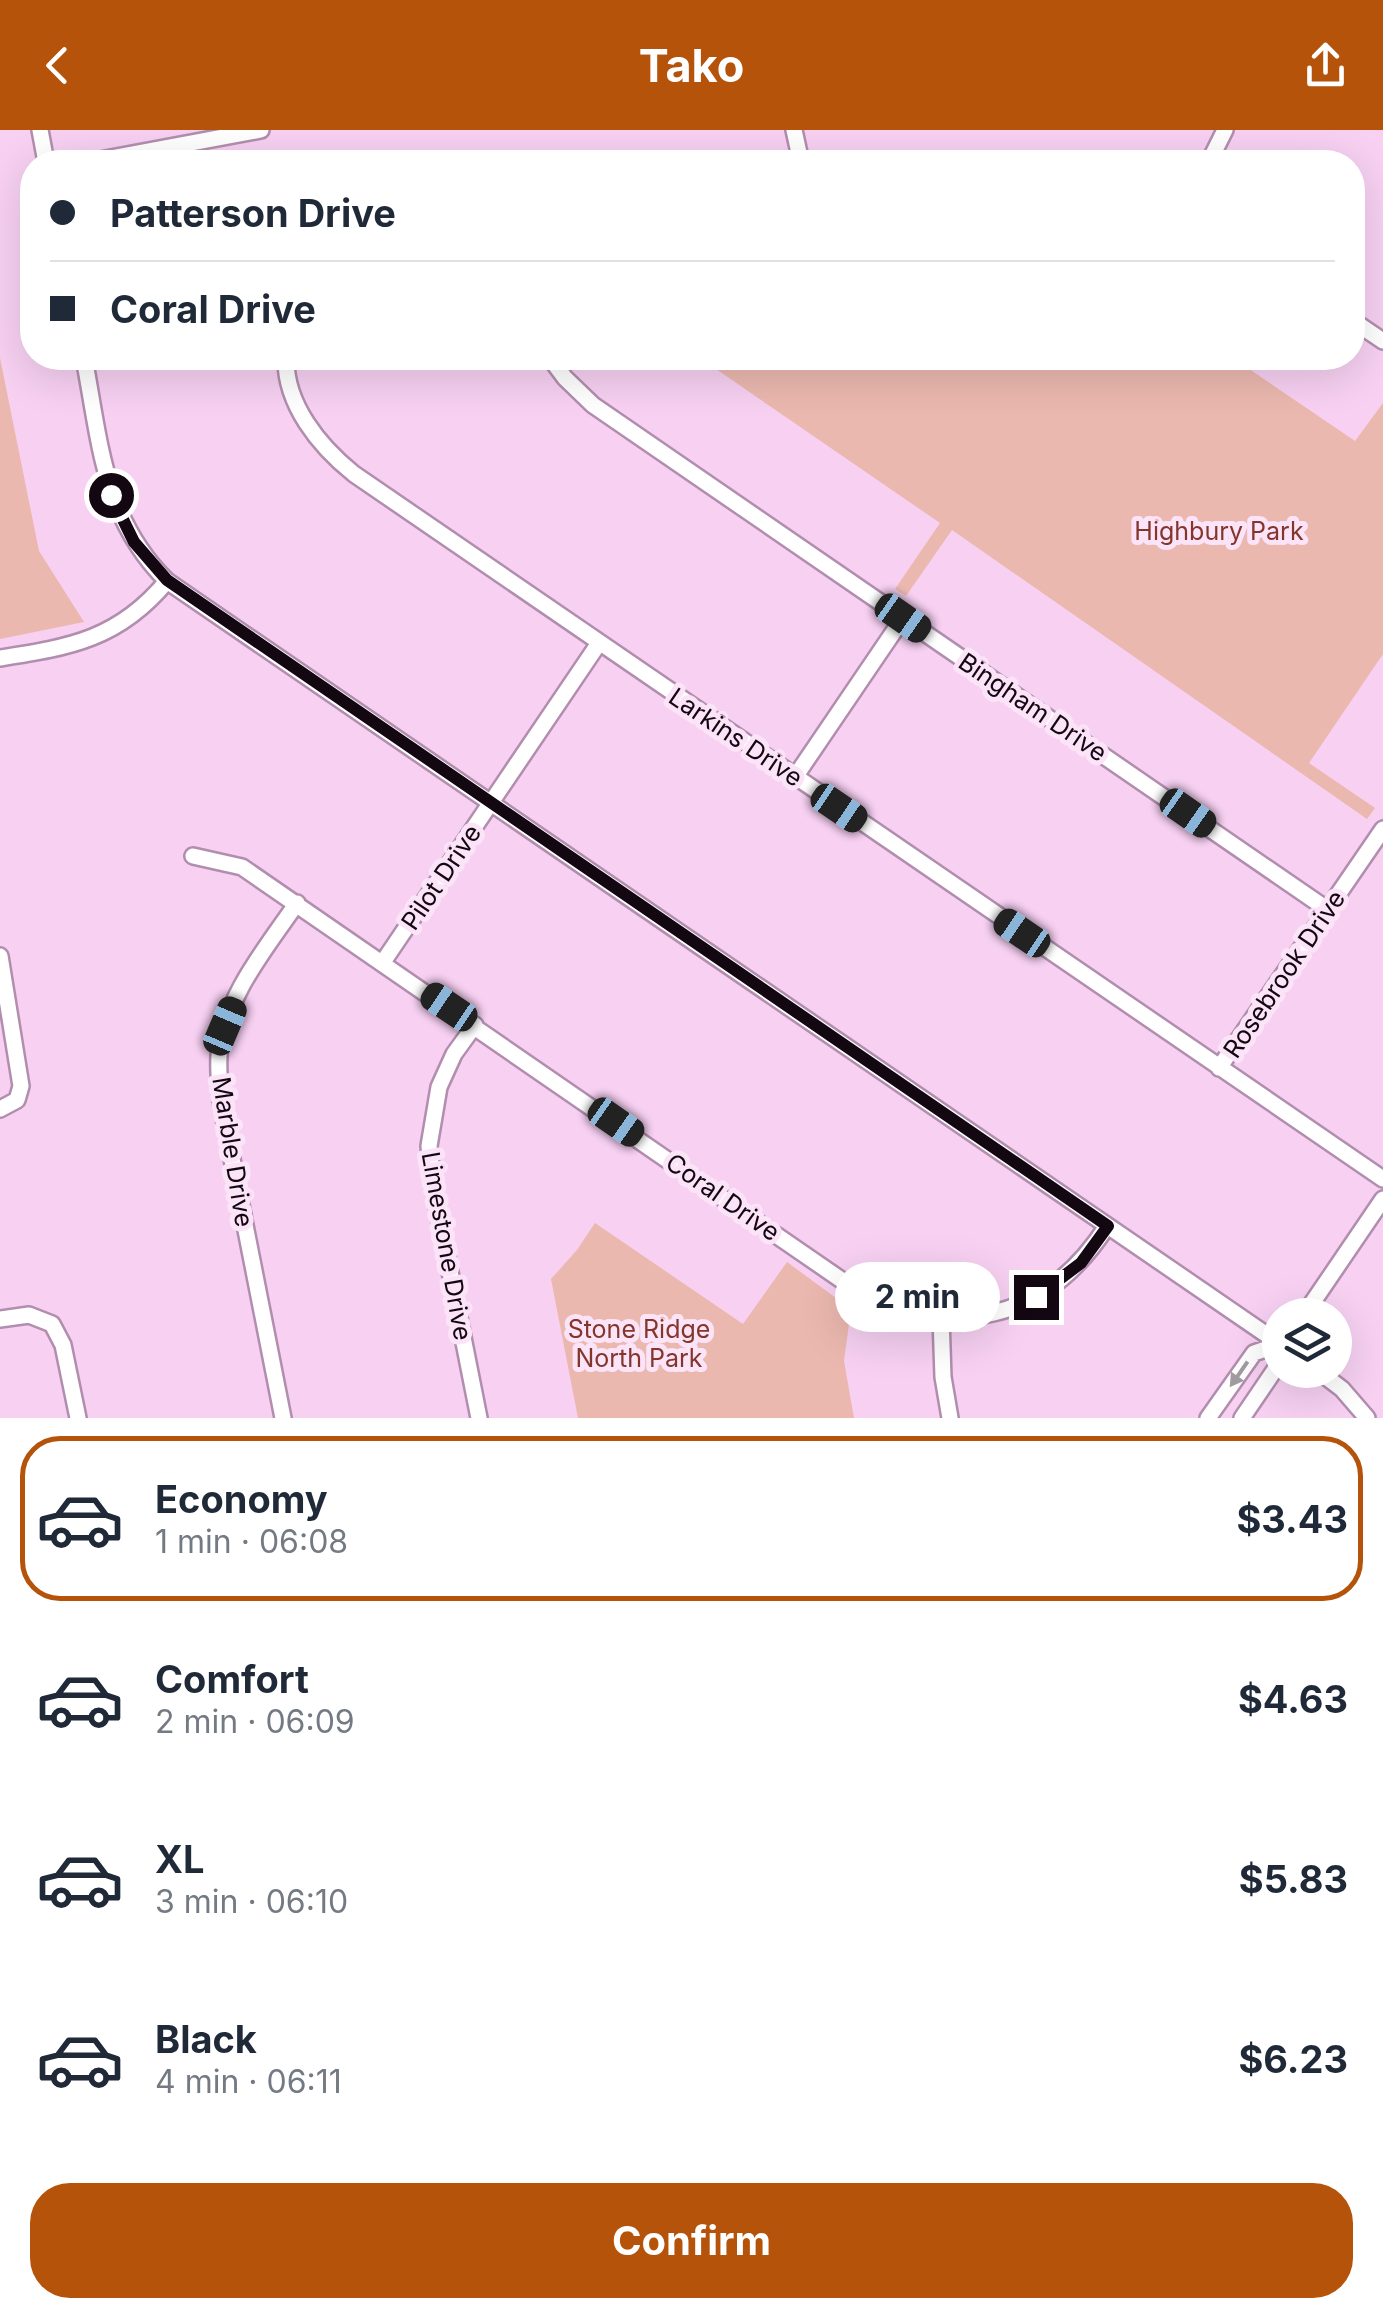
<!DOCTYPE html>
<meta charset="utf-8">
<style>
:root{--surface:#fff;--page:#f6f6f7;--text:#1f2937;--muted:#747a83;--line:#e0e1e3;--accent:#b45309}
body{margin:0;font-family:Inter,sans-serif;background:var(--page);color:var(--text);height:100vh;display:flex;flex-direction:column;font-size:38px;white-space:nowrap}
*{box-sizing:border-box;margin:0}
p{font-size:32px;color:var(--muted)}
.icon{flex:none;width:55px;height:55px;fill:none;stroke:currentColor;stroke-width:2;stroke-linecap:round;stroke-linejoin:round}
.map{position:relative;height:1288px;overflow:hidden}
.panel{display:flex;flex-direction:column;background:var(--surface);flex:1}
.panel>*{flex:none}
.hud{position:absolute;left:20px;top:20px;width:1345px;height:220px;border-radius:40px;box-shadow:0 10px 40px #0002;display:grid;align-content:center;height:220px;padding:0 30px;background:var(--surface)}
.buttons{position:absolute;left:1262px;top:1168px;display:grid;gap:20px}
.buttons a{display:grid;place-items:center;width:90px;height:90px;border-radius:50%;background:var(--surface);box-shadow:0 10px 40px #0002;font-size:50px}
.end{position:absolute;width:45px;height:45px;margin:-22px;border:12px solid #130712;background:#fff;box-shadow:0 0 0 5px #fff}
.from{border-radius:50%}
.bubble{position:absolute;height:70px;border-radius:35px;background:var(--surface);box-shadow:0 10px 40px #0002;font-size:32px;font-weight:700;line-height:70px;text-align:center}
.car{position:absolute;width:30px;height:60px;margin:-30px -15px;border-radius:12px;box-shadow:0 0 8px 2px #0007;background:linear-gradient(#222 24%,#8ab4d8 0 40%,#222 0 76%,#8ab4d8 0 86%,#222 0)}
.hud b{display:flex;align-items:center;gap:35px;height:95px;font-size:38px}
.hud b+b{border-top:2px solid var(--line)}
.hud i{width:25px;height:25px;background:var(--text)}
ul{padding:18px 0 0;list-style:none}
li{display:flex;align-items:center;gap:30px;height:165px;margin:0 20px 15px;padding:0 10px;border:5px solid transparent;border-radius:40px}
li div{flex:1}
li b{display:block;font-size:38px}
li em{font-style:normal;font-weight:700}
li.active{border-color:var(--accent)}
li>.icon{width:90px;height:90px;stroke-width:1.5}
.cta{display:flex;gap:20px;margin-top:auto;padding:20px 30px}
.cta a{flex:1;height:115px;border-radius:40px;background:var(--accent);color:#fff;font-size:40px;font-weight:700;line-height:115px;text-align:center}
header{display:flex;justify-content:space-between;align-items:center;height:130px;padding:0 30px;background:var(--accent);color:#fff;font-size:45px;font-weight:700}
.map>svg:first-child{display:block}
.park{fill:#ebb8af}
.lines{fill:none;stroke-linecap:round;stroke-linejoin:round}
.minor-casing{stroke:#b28eae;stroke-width:20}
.minor{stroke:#fff;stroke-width:15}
.oneway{fill:#a19ca0}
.route{stroke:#130712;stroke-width:12}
.labels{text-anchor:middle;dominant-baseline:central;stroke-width:10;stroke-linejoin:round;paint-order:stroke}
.park-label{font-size:25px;fill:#84362b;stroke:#fbe3f8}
.street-label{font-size:25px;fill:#130712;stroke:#fbe3f8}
</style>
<header><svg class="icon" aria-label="back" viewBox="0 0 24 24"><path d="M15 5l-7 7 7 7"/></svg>Tako<svg class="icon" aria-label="share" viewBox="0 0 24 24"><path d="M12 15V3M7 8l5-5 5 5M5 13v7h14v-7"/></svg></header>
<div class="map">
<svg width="1383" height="1288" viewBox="0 0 1383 1288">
<rect width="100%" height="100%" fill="#f7d0f2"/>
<!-- park -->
<path class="park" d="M0,228l39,193 45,71 -84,17z
M700,228h533l122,83 28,-38v251l-74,109 66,45 -8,11 -415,-289 -46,66 -11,-7 45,-66z
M595,1093l148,101 44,-62 64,47 -7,52 10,57h-276l-27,-139 26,-29z"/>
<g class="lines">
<defs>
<path id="minor" d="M40,0l6,32
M794,0l7,32
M89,32l172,-32
M1209,32l16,-32
M1352,190l31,21
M84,228c16,83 19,160 83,223l1113,763
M286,228c-1,46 33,88 68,116l1029,705
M550,228l15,20 28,27 735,505
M0,528c71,-11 119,-19 167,-77
M795,647l108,-159
M193,726l49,11 611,421c98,54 193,33 254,-62
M0,826l21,130 -4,14 -17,9
M383,832l216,-319
M475,895l-21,29 -15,33 -10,59 5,45 45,227
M1219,938l164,-239
M1304,1185l79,-116
M941,1188l2,59 7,41
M0,1189l29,-4 23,9 11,21 15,73
M1317,1240l25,19 25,29
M283,1288l-62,-315c-1,-15 -3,-31 -2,-47 4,-57 47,-108 78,-153
M1208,1288l46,-65 26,-9
M1242,1288l34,-50 4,-24"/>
</defs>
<!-- minor casing -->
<use href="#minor" class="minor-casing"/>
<!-- minor -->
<use href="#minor" class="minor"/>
</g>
<!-- one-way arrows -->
<defs><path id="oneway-solid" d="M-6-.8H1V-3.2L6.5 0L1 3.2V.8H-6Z" transform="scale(2.5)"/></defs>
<use class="oneway" href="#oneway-solid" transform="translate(1239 1244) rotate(125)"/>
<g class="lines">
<!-- route -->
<path class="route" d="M111,365l23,47 33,38 941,646 -27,37 -45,34"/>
</g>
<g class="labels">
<!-- park labels -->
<g class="park-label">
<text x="1219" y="401">Highbury Park</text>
<text x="639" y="1199">Stone Ridge<tspan x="639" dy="29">North Park</tspan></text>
</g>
<!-- street labels -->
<g class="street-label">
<text transform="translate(1033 577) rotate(34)">Bingham Drive</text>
<text transform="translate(736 607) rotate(34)">Larkins Drive</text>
<text transform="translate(441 747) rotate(-56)">Pilot Drive</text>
<text transform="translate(1284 844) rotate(-56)">Rosebrook Drive</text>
<text transform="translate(233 1022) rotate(81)">Marble Drive</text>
<text transform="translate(723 1067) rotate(35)">Coral Drive</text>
<text transform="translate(447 1116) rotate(80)">Limestone Drive</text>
</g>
</g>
</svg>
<div class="buttons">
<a><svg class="icon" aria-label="layers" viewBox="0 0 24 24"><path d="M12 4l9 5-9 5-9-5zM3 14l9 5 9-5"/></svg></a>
</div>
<i class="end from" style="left:111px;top:365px"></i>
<i class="end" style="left:1036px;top:1167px"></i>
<div class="bubble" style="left:835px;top:1132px;width:165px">2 min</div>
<i class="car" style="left:903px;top:488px;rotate:125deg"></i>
<i class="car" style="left:839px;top:678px;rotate:124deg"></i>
<i class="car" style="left:1188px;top:683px;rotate:125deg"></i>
<i class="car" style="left:1022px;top:803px;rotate:304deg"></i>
<i class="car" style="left:449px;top:877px;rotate:304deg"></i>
<i class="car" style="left:225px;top:896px;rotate:23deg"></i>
<i class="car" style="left:616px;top:992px;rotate:125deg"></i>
<div class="hud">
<b><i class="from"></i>Patterson Drive</b>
<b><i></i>Coral Drive</b>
</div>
</div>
<section class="panel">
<ul>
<li class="active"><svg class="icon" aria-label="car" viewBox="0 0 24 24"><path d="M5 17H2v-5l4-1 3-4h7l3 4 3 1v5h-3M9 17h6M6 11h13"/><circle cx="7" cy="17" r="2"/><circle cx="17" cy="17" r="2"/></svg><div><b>Economy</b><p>1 min · 06:08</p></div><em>$3.43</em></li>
<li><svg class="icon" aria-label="car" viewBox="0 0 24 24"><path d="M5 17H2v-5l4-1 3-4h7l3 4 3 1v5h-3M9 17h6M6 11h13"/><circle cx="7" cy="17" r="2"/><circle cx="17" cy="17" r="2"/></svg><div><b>Comfort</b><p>2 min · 06:09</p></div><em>$4.63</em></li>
<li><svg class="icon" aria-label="car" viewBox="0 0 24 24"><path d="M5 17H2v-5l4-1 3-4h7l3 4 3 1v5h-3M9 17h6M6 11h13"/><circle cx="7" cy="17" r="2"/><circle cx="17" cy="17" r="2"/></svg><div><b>XL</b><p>3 min · 06:10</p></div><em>$5.83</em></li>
<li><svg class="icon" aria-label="car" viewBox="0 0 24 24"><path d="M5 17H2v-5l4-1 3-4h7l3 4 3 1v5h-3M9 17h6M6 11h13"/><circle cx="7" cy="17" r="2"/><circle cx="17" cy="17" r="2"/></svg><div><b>Black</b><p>4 min · 06:11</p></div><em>$6.23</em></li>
</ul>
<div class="cta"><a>Confirm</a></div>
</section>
